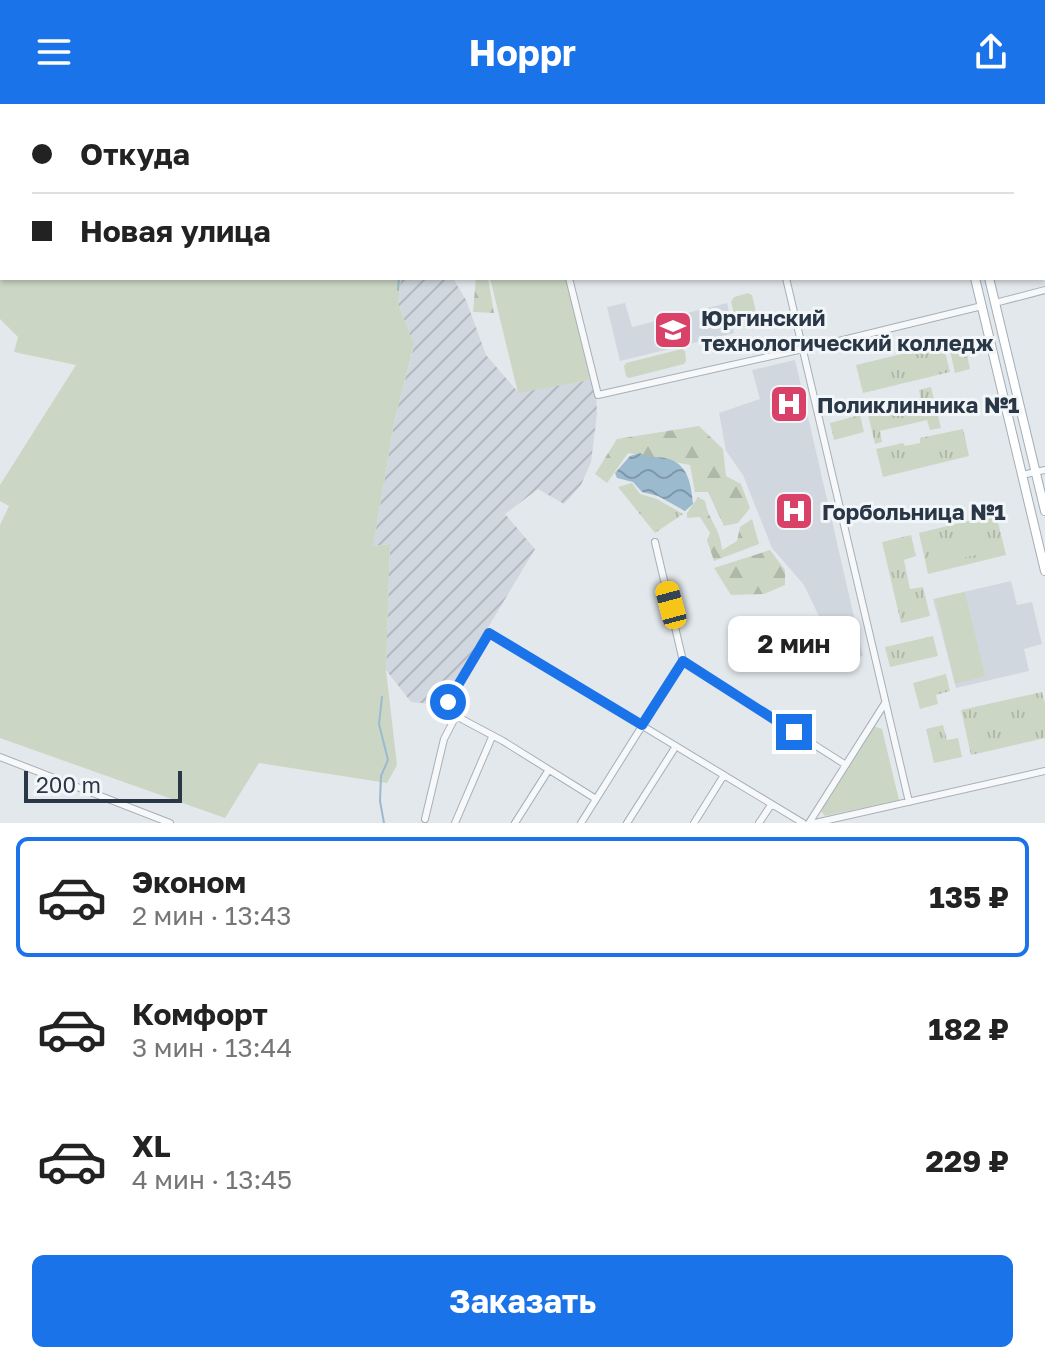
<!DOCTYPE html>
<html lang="ru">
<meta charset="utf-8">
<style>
:root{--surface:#fff;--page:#f2f2f2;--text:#222;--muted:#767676;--line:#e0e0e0;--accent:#1a73e8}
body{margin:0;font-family:"Golos Text",sans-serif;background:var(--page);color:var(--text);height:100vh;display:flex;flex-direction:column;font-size:30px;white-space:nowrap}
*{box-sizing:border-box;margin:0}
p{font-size:26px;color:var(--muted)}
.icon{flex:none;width:44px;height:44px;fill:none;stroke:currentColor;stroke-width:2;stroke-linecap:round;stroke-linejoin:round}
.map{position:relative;height:719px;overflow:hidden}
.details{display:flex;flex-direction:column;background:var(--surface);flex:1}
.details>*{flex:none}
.hud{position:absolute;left:0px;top:0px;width:1046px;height:176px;box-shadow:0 2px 6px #0004;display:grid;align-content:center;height:176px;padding:0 32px;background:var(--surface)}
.scale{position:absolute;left:24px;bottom:20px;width:158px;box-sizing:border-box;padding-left:8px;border:4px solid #293746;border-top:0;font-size:22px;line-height:28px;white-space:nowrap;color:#293746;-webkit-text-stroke:6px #f3f6f9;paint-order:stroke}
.end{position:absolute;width:36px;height:36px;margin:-18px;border:10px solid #1a73e8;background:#fff;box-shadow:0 0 0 4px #fff}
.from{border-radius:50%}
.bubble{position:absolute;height:56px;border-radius:12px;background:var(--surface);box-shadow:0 2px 6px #0004;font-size:26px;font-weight:700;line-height:56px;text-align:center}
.car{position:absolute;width:24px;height:48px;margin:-24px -12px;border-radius:10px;box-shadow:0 0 6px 2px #0007;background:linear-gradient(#f5c518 24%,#345 0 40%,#f5c518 0 76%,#345 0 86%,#f5c518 0)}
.hud b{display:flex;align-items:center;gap:28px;height:76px;font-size:30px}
.hud b+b{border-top:2px solid var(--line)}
.hud i{width:20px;height:20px;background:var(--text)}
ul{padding:14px 0 0;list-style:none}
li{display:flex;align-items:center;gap:24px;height:120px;margin:0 16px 12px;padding:0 16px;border:4px solid transparent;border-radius:12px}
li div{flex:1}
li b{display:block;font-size:30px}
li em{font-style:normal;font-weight:700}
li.current{border-color:var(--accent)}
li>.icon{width:72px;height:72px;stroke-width:1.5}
.primary-button{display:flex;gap:16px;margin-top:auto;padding:16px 32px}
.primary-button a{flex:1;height:92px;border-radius:12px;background:var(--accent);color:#fff;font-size:32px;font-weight:700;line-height:92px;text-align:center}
header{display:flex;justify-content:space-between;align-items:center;height:104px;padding:0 32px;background:var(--accent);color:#fff;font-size:36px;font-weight:700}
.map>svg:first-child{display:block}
.built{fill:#d1d7de}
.industrial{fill:url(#industrial-furrows)}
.grass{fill:url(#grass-tufts)}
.forest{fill:url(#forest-firs)}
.green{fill:#cbd7c4}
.water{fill:url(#water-waves)}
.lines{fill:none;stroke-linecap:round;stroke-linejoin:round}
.stream{stroke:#9cbace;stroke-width:2}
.minor-casing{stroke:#a7afb7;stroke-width:8}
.major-casing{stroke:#a1aeb9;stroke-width:10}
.minor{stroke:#f6f8fa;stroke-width:6}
.major{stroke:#fff;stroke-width:8}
.route{stroke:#1a73e8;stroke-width:10}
.labels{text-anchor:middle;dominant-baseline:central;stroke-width:6;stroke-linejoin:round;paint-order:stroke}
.poi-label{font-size:22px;font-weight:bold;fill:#293746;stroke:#f3f6f9;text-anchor:start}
</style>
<header><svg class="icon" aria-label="menu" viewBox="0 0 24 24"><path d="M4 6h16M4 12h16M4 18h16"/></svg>Hoppr<svg class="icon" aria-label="share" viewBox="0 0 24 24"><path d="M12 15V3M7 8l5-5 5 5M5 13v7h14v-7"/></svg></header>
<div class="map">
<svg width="1045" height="719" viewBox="0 0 1045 719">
<defs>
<pattern id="industrial-furrows" width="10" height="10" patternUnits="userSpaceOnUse" patternTransform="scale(2)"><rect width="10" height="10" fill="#d1d7de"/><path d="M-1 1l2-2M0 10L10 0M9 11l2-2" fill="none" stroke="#b3b9c0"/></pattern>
<pattern id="grass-tufts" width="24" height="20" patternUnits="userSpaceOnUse" patternTransform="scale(2)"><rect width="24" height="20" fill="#cbd7c4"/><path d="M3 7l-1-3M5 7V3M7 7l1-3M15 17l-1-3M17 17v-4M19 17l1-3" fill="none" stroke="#aeb9aa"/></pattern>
<pattern id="forest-firs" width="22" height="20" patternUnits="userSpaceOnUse" patternTransform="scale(2)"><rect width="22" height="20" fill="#cbd7c4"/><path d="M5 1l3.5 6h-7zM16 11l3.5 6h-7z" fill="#aeb9aa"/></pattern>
<pattern id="water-waves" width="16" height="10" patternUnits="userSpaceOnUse" patternTransform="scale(2)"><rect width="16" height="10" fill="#9cbace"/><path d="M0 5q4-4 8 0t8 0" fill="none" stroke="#7f98a9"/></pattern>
</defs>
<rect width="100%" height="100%" fill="#e3e8ec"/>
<!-- built -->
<path class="built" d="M625,199l7,24 95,-24 7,30 -114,28 -13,-54z
M795,256l68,296 -24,2 -35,-73 -32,-37 -29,-73 -17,-24 -7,-38 41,-14 -8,-29z
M1011,477l6,24 15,-3 10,42 -18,5 5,22 -73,17 -23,-89z"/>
<!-- industrial -->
<path class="industrial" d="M401,174h46l7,2 12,20 20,55 32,37 72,-12 6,13 1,21 -6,48 -10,23 -17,19 -26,-15 -33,25 30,35 -85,142 -18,13 -21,-2 -25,-32 4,-126 -17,2 22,-128 19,-72 -16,-42z"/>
<!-- grass -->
<path class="grass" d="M964,235l6,30 -15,4 -7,-31z
M943,240l7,28 -87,21 -7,-28z
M931,283l10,41 -11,2 -3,-10 -47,11 2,11 -7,2 -10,-42 6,-1 4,11 46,-12 -2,-10z
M860,311l4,17 -30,8 -4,-17z
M963,325l6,27 -86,21 -7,-28 27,-6 2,3 15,-3v-5z
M632,379l8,11 17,5 26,15 -28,19 -37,-46z
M996,410l10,41 -78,19 -9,-41z
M911,431l5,21 -12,4 6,29 13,-2 7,29 -29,7 -19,-81z
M933,532l5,20 -48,11 -5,-20z
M946,570l4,17 -14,4 2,9 -18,5 -7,-26z
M1042,588l3,12v34l-74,17 -10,-45z
M943,621l4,15 11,-2 4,19 -28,6 -8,-34z"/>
<!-- forest -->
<path class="forest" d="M476,174h12l6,35 -21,-1z
M699,322l24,23 3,27 15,8 9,24 -12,15 -14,3 -16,-34h-13l-5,-27 -62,-12 -21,30 -12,-9 22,-35z
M698,393l7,4c4,21 15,26 17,49l15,-9 3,-14 12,-8 7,25 -45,17 -7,-21 3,-7 -10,-16 -13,1v-5z
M770,446l15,20v15l-21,9 -33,1 -17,-27z"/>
<!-- green -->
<path class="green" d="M0,0h452l-450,2v35z
M0,108l2,66h399l-3,26 16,41 -19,73 -22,128 17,-2 -4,126 11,95 -10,18 -128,-20 -34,55 -225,-80v-213l9,-19 -9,-5v-16l76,-120 -62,-13 4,-15 -18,-18z
M490,174h76l24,102 -72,13z
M748,189l4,2 6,25 -2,4 -14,4 -5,-3 -6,-23 3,-5z
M682,245l3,2 1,10 -2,3 -55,14 -3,-2 -2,-10 2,-3z
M981,432l4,17 -32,7 -4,-17z
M965,488l20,84 -30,8 -20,-85z
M873,622l9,3 17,71 -74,16 -5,-6z"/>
<!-- water -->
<path class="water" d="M640,349c9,6 16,3 25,5 23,5 26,25 28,46l-8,7 -27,-15 -16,-4 -9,-10 -16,-4 -2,-5 15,-17z"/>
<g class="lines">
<!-- stream -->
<path class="stream" d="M453,0v2
M398,186l1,-12
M382,593l-3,27 9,36 -7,16 -1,25 4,22"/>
<defs>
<path id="minor" d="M528,0v2
M745,0l1,2
M0,67h2
M569,174l29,117 245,-55 139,-34
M786,174l123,524
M995,199l50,-13
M1022,371l23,-5
M683,557l163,104
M0,653l170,66
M596,695l-93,-58 -47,-25 -8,-14 41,-69 314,190
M425,715l19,-80 12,-23
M455,719l37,-86
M515,719l33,-52
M581,719l102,-162 -28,-119
M627,719l49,-77
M694,719l30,-48
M759,719l12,-18
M809,719l76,-120
M815,719l230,-52"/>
<path id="major" d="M934,0l1,2
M947,0l1,2
M1044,6h1
M975,174l70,293
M989,174l56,233"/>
</defs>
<!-- minor casing -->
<use href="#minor" class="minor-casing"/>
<!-- major casing -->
<use href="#major" class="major-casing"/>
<!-- minor -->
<use href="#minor" class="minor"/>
<!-- major -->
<use href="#major" class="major"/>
</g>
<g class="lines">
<!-- route -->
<path class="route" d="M448,598l41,-69 153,92 41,-64 111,71"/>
</g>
<!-- icons -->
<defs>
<symbol id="university-square" viewBox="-11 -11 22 22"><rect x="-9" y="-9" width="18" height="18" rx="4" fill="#d94169" stroke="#f3f6f9"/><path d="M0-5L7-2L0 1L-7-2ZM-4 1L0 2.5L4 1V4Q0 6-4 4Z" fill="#fff"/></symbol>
<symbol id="hospital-square" viewBox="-11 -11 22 22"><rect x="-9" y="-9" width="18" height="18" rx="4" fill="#d94169" stroke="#f3f6f9"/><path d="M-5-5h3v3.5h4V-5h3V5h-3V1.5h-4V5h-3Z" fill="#fff"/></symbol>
</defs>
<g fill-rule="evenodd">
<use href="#university-square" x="651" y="204" width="44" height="44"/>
<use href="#hospital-square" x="767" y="278" width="44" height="44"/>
<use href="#hospital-square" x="772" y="385" width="44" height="44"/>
</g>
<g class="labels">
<!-- poi labels -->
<g class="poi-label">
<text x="701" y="213">Юргинский<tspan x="701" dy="25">технологический колледж</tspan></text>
<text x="817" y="300">Поликлинника №1</text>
<text x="822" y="407">Горбольница №1</text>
</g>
</g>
</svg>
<div class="scale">200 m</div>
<i class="end from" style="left:448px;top:598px"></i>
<i class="end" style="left:794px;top:628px"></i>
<div class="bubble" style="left:728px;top:512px;width:132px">2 мин</div>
<i class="car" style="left:671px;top:501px;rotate:345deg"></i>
<div class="hud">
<b><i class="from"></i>Откуда</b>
<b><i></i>Новая улица</b>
</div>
</div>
<section class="details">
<ul>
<li class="current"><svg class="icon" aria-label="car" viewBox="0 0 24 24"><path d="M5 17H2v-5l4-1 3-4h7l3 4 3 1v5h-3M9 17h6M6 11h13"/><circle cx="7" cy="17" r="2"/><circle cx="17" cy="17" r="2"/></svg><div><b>Эконом</b><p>2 мин · 13:43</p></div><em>135 ₽</em></li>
<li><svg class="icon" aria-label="car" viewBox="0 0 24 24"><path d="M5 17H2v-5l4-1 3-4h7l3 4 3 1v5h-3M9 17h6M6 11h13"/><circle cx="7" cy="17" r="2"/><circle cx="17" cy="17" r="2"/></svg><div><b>Комфорт</b><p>3 мин · 13:44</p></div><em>182 ₽</em></li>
<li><svg class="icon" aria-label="car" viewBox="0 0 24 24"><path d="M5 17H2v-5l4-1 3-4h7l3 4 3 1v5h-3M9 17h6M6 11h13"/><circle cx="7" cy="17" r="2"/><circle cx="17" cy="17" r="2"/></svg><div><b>XL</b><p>4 мин · 13:45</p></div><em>229 ₽</em></li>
</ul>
<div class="primary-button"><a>Заказать</a></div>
</section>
